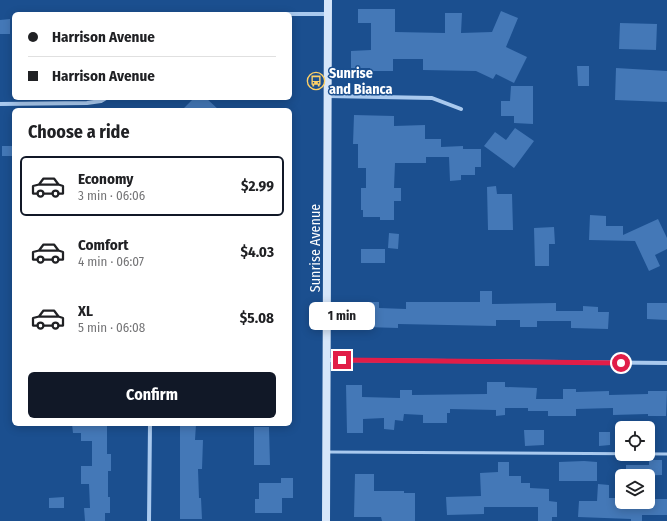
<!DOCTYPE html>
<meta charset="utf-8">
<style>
:root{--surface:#fff;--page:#f2f2f2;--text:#202124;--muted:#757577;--line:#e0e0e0;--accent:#111827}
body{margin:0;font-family:"Fira Sans Condensed",sans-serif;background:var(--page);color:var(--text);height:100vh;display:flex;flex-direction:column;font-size:15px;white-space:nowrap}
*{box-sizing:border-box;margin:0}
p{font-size:13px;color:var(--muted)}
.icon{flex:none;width:22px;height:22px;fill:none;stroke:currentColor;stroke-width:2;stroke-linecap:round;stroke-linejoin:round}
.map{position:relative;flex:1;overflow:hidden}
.sheet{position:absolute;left:12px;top:108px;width:280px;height:318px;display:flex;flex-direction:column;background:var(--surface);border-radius:6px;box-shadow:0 2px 10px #0003}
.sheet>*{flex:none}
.guide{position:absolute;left:12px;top:12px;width:280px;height:88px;border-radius:6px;box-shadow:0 2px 10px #0003;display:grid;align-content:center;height:88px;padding:0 16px;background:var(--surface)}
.tools{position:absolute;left:615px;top:421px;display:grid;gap:8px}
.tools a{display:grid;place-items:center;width:40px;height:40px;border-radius:6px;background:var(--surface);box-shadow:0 2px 10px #0003;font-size:20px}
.end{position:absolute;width:18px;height:18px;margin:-9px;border:5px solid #e11d48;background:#fff;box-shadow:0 0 0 2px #fff}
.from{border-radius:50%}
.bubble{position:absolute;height:28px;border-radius:6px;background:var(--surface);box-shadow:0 2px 10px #0003;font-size:13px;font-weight:700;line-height:28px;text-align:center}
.guide b{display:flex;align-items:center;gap:14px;height:38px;font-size:15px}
.guide b+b{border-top:1px solid var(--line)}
.guide i{width:10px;height:10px;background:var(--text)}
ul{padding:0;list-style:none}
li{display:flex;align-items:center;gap:12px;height:60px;margin:0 8px 6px;padding:0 8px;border:2px solid transparent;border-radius:6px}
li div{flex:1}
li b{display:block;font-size:15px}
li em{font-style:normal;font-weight:700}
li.selected{border-color:var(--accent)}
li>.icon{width:36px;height:36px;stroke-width:1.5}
h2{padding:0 16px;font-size:18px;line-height:48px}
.button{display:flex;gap:8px;margin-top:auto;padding:8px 16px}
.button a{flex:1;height:46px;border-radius:6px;background:var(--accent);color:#fff;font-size:16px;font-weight:700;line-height:46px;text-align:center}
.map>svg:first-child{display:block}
.building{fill:#4478b7}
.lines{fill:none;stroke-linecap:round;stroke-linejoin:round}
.lane{stroke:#a9c9ee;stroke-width:3}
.street{stroke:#a9c9ee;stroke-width:4}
.secondary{stroke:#d6e6fa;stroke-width:8}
.route{stroke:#e11d48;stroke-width:5}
.labels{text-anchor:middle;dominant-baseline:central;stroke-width:3;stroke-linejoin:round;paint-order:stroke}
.poi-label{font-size:14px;font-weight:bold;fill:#fff;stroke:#1b4f8f;text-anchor:start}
.street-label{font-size:14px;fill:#fff;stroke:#1b4f8f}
</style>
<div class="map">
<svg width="667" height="521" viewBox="0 0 667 521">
<rect width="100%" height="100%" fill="#1b4f8f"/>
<!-- building -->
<path class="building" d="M358,9h37v23l50,1v-20h17l-1,20 31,-1 9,-21 17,7 -12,29 21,10 -13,26 -18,-9 -3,5 -17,-8 -53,-1v-11h-30v12h-23v-3h-19v-17l20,-1v-27h-13z
M10,19v15h-10v-14z
M620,23l37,1 -1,26 -37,-1z
M577,66h12v20h-11z
M616,68l51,3v31l-52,-2z
M511,86h22v38l-19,-1v-7h-13v-15h9z
M194,98h12l13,12h-37z
M354,115l40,1v10l31,-1v14h16v8l22,-1v3h18v18h-6v8h-14v5l-11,1 -1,-24h-23v6h-31l-1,25h7v13h-7v19h-14v-3h-17v-7h-2v-22h5v-20h-8v-24h-5z
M515,128l19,13 -20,27 -30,-22 11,-14 11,8z
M2,146h12v10h-12z
M496,186l1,8h15l1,36h-25l-1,-43z
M590,215l16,1v10h17v9l35,-16 9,19v11l-12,6 5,11 -11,5 -14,-30 -46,-1z
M554,227l1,17h-6v22h-14l-1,-38z
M389,233l10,1 -1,15 -10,-1z
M361,249h24v14h-24z
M480,291h12v13l64,-1v8h27v-5l15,1v5h11l-1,17 -37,-1v-7h-34v6h-17v-7h-24v6l-98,-2v4l-33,-1 1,-25h13v6l27,1v-7h74z
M647,303h20v17l-20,-1z
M487,382h18v5l32,1 -1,11h27v-10h13v3l33,-1v4l39,-1v-3h19l-1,25h-18v-2l-35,1v-7l-37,1v7h-28v-5h-20v-3h-23v7l-9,1v-6l-46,-1v4h-3v10h-24v-8l-19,-1 -1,7 -8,-1 -1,10 -10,-1v-11l-21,1v14h-16l-1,-48h16v12l38,1v-8h12v5l75,-1z
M72,424h35v30h4v17h-3v26h2v16h-5v8h-20l-1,-13h6l-1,-24h-8v-18h11v-25h-11v-8h-8z
M180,424h16l-1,16h8l-1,29h-4l1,29h2l1,21h-22z
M254,427h15l1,38h-16z
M524,430h20v15l-19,1z
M599,432h11v13l-11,1z
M649,460h13v15l-36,1v-11h23z
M584,461l13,1v19h-38v-19z
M498,462h11v14h12v7h9v5l19,1v12l8,1v15h-5v4h-14v-14h-54v7l-37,1 -1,-18 35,-1 -1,-23 18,-1z
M355,474h19v17h30v2h11v28h-33l-1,-4h-27z
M281,478h12v20h-11v15h-27v-14h4v-16h22z
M598,484l11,1v13h13v4h26v-3h19v16h-25v6h-11v-2l-53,-2 1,-16h18z
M64,497v11h-15v-10z"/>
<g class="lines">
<!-- lane -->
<path class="lane" d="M327,452l340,2"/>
<!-- street -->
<path class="street" d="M281,14h47
M328,96l104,2 29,11
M0,104l87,-1 14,-2 5,-3
M327,360l340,3
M149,521l1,-97"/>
<!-- secondary -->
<path class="secondary" d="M326,521l2,-521"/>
</g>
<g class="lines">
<!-- route -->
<path class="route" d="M342,360l279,3"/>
</g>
<!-- icons -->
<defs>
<symbol id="bus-ring" viewBox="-11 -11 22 22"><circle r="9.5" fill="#1b4f8f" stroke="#ffd166" stroke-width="1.5"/><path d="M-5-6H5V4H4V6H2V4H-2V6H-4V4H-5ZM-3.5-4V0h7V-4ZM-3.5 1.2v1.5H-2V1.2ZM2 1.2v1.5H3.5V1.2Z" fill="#ffd166"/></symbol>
</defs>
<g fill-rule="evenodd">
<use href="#bus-ring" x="306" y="71" width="20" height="20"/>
</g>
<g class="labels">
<!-- poi labels -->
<g class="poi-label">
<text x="329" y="73">Sunrise<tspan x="329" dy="16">and Bianca</tspan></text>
</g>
<!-- street labels -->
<g class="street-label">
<text transform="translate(315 248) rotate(-90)">Sunrise Avenue</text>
</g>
</g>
</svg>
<div class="tools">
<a><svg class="icon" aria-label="locate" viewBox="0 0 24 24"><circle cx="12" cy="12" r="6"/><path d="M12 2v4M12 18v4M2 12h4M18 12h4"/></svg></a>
<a><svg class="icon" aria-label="layers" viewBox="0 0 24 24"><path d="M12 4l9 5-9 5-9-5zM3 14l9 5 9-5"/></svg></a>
</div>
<i class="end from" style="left:621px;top:363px"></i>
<i class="end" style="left:342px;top:360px"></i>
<div class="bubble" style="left:309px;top:302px;width:66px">1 min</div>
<div class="guide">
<b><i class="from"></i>Harrison Avenue</b>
<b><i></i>Harrison Avenue</b>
</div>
<section class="sheet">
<h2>Choose a ride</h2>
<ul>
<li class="selected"><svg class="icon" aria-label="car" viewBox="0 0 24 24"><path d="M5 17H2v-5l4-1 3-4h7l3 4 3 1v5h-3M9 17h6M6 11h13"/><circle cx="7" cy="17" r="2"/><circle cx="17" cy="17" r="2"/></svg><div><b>Economy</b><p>3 min · 06:06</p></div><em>$2.99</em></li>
<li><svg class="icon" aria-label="car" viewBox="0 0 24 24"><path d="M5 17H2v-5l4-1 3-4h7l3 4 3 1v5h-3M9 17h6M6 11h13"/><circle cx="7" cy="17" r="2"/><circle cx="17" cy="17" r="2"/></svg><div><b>Comfort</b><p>4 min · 06:07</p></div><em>$4.03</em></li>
<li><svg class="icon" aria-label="car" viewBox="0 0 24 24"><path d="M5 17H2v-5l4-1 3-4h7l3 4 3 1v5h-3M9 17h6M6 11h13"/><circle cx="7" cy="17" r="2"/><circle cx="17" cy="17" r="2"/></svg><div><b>XL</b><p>5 min · 06:08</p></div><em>$5.08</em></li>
</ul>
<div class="button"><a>Confirm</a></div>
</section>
</div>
